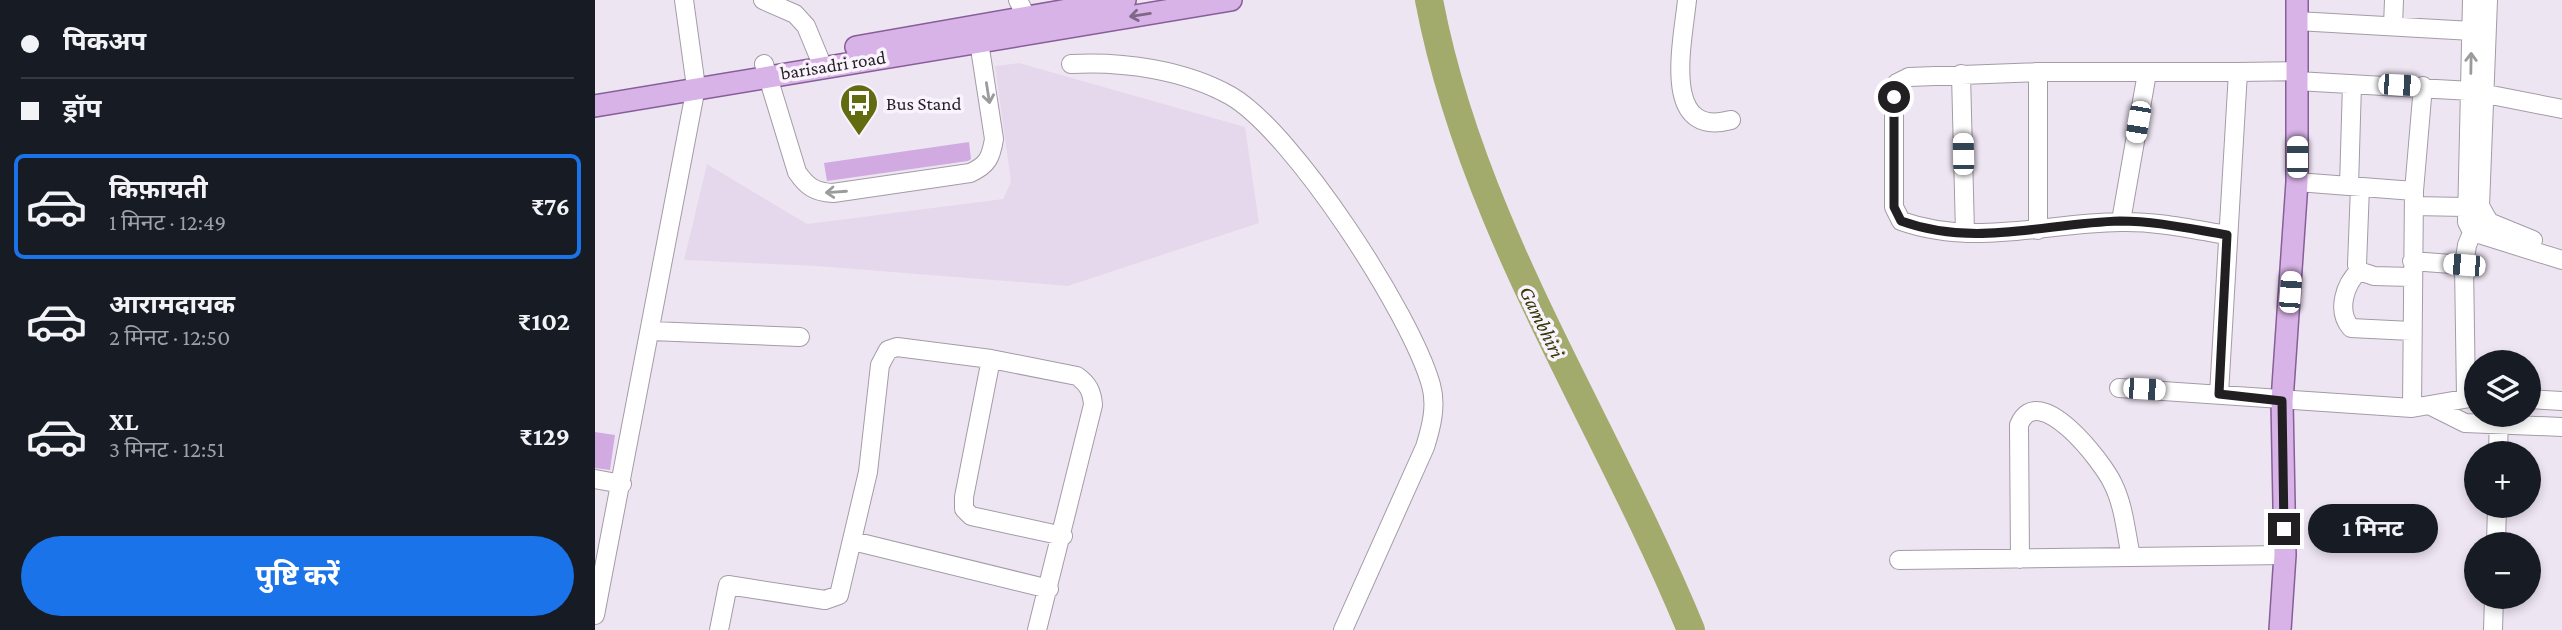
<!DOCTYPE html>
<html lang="hi">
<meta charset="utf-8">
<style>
:root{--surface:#171b24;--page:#20242c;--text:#f1f3f6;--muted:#9ea1a6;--line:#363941;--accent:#1a73e8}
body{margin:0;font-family:"Crimson Pro","Noto Sans Devanagari",serif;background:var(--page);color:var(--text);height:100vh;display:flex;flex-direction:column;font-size:26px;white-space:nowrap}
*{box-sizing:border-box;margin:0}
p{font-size:23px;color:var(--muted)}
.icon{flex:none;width:38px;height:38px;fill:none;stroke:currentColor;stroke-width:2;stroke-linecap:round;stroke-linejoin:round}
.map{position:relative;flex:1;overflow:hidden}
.details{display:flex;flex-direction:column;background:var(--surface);width:595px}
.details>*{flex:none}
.hud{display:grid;align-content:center;height:154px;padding:0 21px;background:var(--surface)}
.tools{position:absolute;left:1869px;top:350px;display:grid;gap:14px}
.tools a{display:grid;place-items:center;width:77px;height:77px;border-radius:50%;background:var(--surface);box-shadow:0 4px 10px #0003;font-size:35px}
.end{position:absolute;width:32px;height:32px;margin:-16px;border:9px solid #221f23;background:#fff;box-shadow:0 0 0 4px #fff}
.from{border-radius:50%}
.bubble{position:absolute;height:49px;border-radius:24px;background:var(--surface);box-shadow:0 4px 10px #0003;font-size:23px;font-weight:700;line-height:49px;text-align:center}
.car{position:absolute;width:21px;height:42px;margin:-21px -10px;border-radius:9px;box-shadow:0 0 5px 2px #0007;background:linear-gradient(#fff 24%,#345 0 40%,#fff 0 76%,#345 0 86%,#fff 0)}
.hud b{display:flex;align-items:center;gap:24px;height:66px;font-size:26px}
.hud b+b{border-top:2px solid var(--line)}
.hud i{width:18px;height:18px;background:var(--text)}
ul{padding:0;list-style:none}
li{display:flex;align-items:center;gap:21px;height:105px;margin:0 14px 10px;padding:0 7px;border:4px solid transparent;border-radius:10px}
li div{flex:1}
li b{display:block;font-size:26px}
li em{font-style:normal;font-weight:700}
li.active{border-color:var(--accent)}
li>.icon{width:63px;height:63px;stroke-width:1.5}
.cta{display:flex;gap:14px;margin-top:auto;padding:14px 21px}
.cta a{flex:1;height:80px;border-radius:42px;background:var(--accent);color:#fff;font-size:28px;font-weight:700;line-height:80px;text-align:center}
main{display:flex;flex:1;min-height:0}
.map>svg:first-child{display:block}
.built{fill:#e6d8ec}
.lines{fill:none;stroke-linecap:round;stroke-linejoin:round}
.river{stroke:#a2ab6c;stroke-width:28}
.building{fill:#d0aae0}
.minor-casing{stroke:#a49ba7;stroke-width:20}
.major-casing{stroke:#875e98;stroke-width:24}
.minor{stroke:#fff;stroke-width:18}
.major{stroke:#d8b3e7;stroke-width:21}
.oneway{stroke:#7d6985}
.oneway2{stroke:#9c9a9c}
.route{stroke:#221f23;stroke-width:9}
.labels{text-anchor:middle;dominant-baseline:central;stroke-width:7;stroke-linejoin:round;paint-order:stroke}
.street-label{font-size:19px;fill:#221f23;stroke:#faf3fd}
.poi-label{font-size:19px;fill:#221f23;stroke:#faf3fd;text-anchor:start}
.water-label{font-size:21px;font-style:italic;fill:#323704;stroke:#faf3fd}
</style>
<main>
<section class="details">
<div class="hud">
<b><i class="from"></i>पिकअप</b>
<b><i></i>ड्रॉप</b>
</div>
<ul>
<li class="active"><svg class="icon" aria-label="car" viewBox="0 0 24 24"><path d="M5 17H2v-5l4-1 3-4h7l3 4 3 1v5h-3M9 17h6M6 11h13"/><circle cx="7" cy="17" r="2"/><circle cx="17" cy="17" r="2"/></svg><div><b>किफ़ायती</b><p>1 मिनट · 12:49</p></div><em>₹76</em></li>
<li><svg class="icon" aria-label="car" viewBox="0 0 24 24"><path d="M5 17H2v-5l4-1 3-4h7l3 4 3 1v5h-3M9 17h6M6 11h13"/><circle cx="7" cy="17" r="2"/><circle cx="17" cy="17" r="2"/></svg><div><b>आरामदायक</b><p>2 मिनट · 12:50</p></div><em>₹102</em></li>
<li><svg class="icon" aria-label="car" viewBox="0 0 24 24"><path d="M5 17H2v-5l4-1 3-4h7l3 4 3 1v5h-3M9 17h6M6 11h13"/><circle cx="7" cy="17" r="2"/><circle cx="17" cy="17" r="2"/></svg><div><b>XL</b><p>3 मिनट · 12:51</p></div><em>₹129</em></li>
</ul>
<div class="cta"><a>पुष्टि करें</a></div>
</section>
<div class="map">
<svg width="1967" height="630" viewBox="0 0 1967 630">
<rect width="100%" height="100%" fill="#eee5f2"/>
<!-- built -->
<path class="built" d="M424,63l226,64 14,96 -191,63 -252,-20 -132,-6 23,-96 100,60 196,-25 8,-17 -16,-116z"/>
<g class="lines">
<!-- river -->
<path class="river" d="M834,0c43,227 175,419 262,630"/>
</g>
<!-- building -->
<path class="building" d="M374,142l2,17 -3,2 -141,20 -3,-18z
M0,432l20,3 -5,35 -15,-2z"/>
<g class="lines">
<defs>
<path id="minor" d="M168,0l32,14 11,12 17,41
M423,0l8,16
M1092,0c-4,41 -27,139 44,120
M1877,0l-5,222 4,8 11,5 80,25
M1893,0l-8,206 9,16 44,18
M1702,21l175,10
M1798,26l1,-26
M169,64l33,108c10,15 18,20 36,21l137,-20c18,-8 21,-16 24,-34l-17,-110
M476,64c52,-3 114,6 160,32 63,37 180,218 200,289 6,21 0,43 -6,62l-82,183
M1366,74l4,159
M1702,81l174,10 91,18
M1702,182l117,9
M1754,186l3,-102
M1765,187l-3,78 2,6 15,5 37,1
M1819,206l51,1
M1526,221l26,-148
M1443,230v-158
M1632,235c-36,-6 -71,-14 -107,-13 -75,1 -145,25 -219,-1l-7,-14v-110l3,-14 12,-6 129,-5h200
M1817,261l52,4
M1764,271c-14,13 -23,40 -8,57l60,3
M56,331l149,6
M396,359l86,17c11,8 15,15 16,29l-56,225
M1524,388l293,20 64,-11
M1624,394l19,-322 59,-1
M1871,397l-2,-132 3,-20 9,-22
M1934,399l33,2
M1836,406l34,17 97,4
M1817,408l2,-217 9,-105
M1903,453l1,-38
M0,479l27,5
M258,541l196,48
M1901,544l1,-38
M1425,559l-1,-134c19,-47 84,37 94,59 11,22 13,49 18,73
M1304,560l386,-5
M0,615l101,-528 -12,-87
M124,630l9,-45 97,15 14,-5 29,-123 12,-107 8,-15 9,-3 94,12 -27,138v12l7,7 92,20
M1898,630l1,-33"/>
<path id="major" d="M261,47l269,-47
M0,106l636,-106
M1685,630l5,-75 -3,-154 15,-219v-182"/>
</defs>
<!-- minor casing -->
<use href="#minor" class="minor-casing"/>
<!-- major casing -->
<use href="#major" class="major-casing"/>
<!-- minor -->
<use href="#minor" class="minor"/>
<!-- major -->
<use href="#major" class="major"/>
</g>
<!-- one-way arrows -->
<defs><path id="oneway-shaft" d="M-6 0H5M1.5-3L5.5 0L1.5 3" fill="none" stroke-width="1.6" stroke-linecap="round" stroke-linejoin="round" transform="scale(1.75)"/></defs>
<use class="oneway" href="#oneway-shaft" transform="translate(545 15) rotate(171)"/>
<g class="oneway2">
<use href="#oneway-shaft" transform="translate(1876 63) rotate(-89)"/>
<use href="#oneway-shaft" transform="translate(393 93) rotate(81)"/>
<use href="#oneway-shaft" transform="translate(241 192) rotate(176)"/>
</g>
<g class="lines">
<!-- route -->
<path class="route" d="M1299,97v110l7,14c75,27 144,2 219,0 36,0 71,8 107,14l-8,159 63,7 2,128"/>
</g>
<!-- icons -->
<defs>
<symbol id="bus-pin" viewBox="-11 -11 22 30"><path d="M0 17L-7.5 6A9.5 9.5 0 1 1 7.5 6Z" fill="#626b10" stroke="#faf3fd"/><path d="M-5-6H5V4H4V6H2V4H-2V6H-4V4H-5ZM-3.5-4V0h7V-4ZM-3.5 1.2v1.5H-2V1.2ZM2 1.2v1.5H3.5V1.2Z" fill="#fff"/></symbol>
</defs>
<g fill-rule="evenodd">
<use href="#bus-pin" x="242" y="81" width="44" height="60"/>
</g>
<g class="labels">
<!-- street labels -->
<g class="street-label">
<text transform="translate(238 65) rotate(-9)">barisadri road</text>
</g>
<!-- poi labels -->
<g class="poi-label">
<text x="291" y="103">Bus Stand</text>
</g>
<!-- water labels -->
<g class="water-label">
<text transform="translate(947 322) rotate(64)">Gambhiri</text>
</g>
</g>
</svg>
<div class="tools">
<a><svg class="icon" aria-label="layers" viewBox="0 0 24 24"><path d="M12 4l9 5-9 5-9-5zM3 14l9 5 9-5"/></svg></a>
<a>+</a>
<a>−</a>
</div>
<i class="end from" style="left:1299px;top:97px"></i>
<i class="end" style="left:1689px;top:529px"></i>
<div class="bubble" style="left:1713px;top:504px;width:130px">1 मिनट</div>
<i class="car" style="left:1804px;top:85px;rotate:93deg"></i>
<i class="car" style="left:1543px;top:122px;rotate:190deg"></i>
<i class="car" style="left:1368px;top:154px;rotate:359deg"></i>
<i class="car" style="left:1702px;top:157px;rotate:0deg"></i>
<i class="car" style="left:1869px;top:265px;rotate:275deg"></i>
<i class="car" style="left:1695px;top:292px;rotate:4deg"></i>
<i class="car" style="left:1549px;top:389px;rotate:94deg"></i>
</div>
</main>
